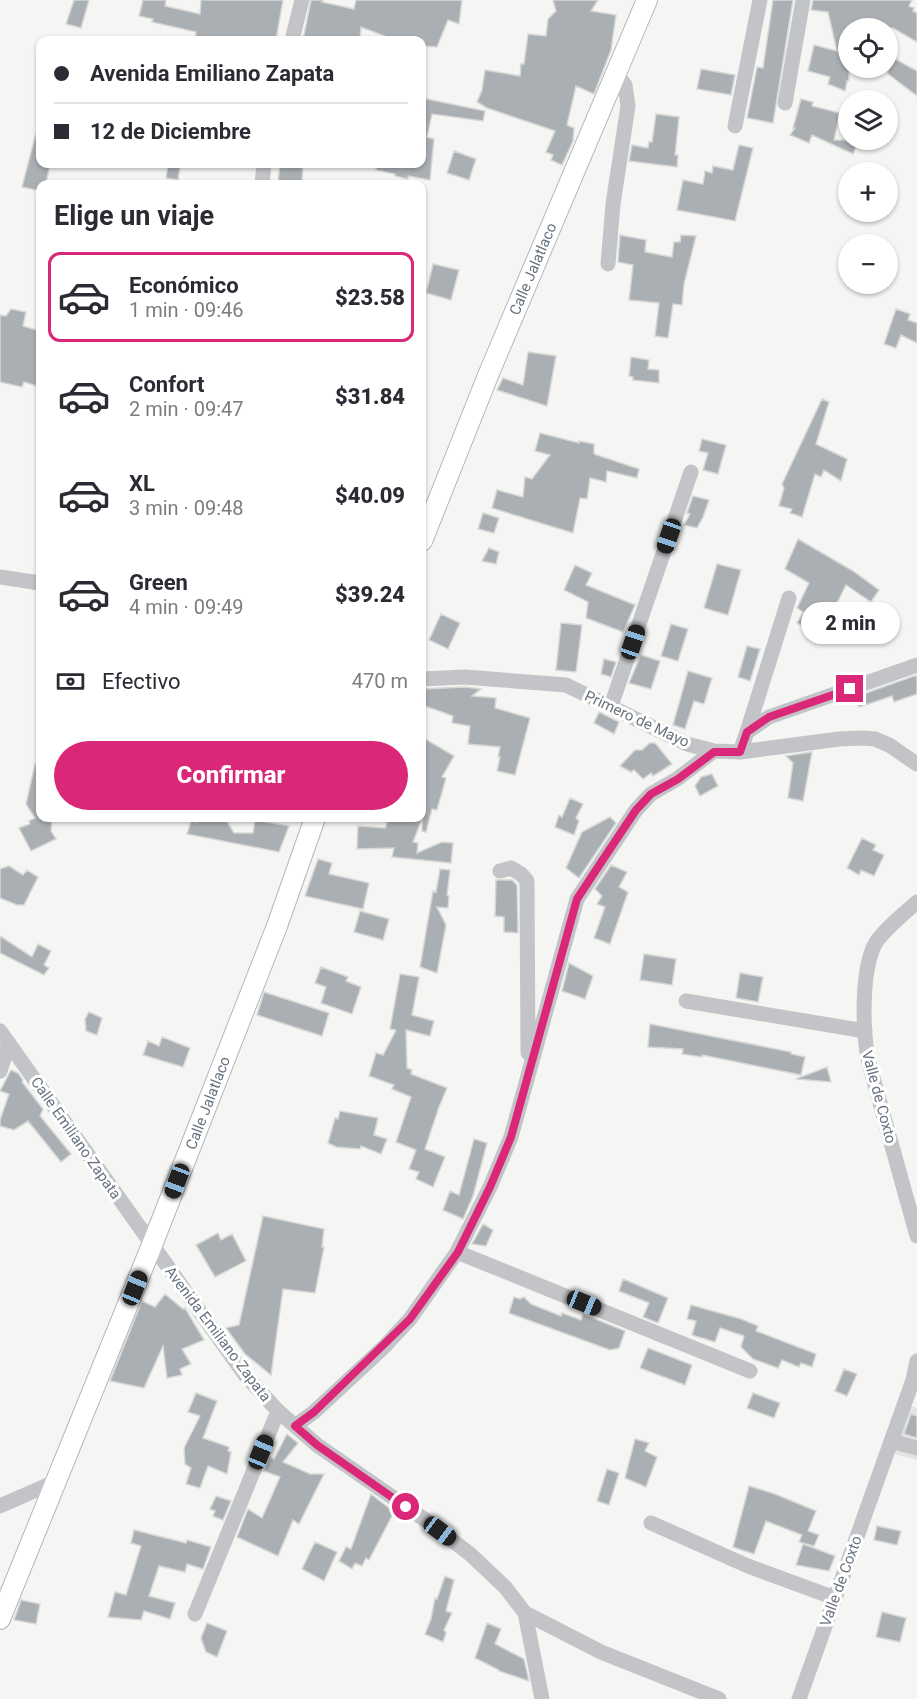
<!DOCTYPE html>
<html lang="es">
<meta charset="utf-8">
<style>
:root{--surface:#fff;--page:#f7f7f7;--text:#2b2b33;--muted:#7c7c81;--line:#e1e1e2;--accent:#db2777}
body{margin:0;font-family:Roboto,sans-serif;background:var(--page);color:var(--text);height:100vh;display:flex;flex-direction:column;font-size:22px;white-space:nowrap}
*{box-sizing:border-box;margin:0}
p{font-size:20px;color:var(--muted)}
.icon{flex:none;width:33px;height:33px;fill:none;stroke:currentColor;stroke-width:2;stroke-linecap:round;stroke-linejoin:round}
.map{position:relative;flex:1;overflow:hidden}
.sheet{position:absolute;left:36px;top:180px;width:390px;height:642px;display:flex;flex-direction:column;background:var(--surface);border-radius:12px;box-shadow:0 2px 4px #0004}
.sheet>*{flex:none}
.banner{position:absolute;left:36px;top:36px;width:390px;height:132px;border-radius:12px;box-shadow:0 2px 4px #0004;display:grid;align-content:center;height:132px;padding:0 18px;background:var(--surface)}
.tools{position:absolute;left:838px;top:18px;display:grid;gap:12px}
.tools a{display:grid;place-items:center;width:60px;height:60px;border-radius:50%;background:var(--surface);box-shadow:0 2px 4px #0004;font-size:30px}
.end{position:absolute;width:27px;height:27px;margin:-14px;border:8px solid #db2777;background:#fff;box-shadow:0 0 0 3px #fff}
.from{border-radius:50%}
.bubble{position:absolute;height:42px;border-radius:21px;background:var(--surface);box-shadow:0 2px 4px #0004;font-size:20px;font-weight:800;line-height:42px;text-align:center}
.car{position:absolute;width:18px;height:36px;margin:-18px -9px;border-radius:8px;box-shadow:0 0 4px 2px #0007;background:linear-gradient(#222 24%,#8ab4d8 0 40%,#222 0 76%,#8ab4d8 0 86%,#222 0)}
.banner b{display:flex;align-items:center;gap:21px;height:57px;font-size:22px}
.banner b+b{border-top:2px solid var(--line)}
.banner i{width:15px;height:15px;background:var(--text)}
ul{padding:0;list-style:none}
li{display:flex;align-items:center;gap:18px;height:90px;margin:0 12px 9px;padding:0 6px;border:3px solid transparent;border-radius:12px}
li div{flex:1}
li b{display:block;font-size:22px}
li em{font-style:normal;font-weight:800}
li.current{border-color:var(--accent)}
li>.icon{width:54px;height:54px;stroke-width:1.5}
h2{padding:0 18px;font-size:27px;line-height:72px}
.pay{display:flex;align-items:center;gap:15px;height:66px;padding:0 18px;font-size:22px}
.pay p{margin-inline-start:auto}
.cta{display:flex;gap:12px;margin-top:auto;padding:12px 18px}
.cta a{flex:1;height:69px;border-radius:36px;background:var(--accent);color:#fff;font-size:24px;font-weight:800;line-height:69px;text-align:center}
.map>svg:first-child{display:block}
.built{fill:#e3e4e3}
.building{fill:#aaafb4;stroke:#d7d7d5;stroke-width:1.5}
.lines{fill:none;stroke-linecap:round;stroke-linejoin:round}
.major-casing{stroke:#b3b6ba;stroke-width:22}
.minor{stroke:#c2c4c7;stroke-width:15}
.major{stroke:#fff;stroke-width:20}
.route{stroke:#db2777;stroke-width:8}
.labels{text-anchor:middle;dominant-baseline:central;stroke-width:6;stroke-linejoin:round;paint-order:stroke}
.street-label{font-size:15px;fill:#687380;stroke:#fff}
</style>
<div class="map">
<svg width="917" height="1699" viewBox="0 0 917 1699">
<rect width="100%" height="100%" fill="#f5f5f3"/>
<!-- built -->
<path class="built" d="M904,1404l13,4v52l-30,-8z"/>
<!-- building -->
<path class="building" d="M74,0h15l-8,28 -15,-4z
M143,0h23l-1,6 35,8 1,-14h82l-7,40h-81l1,-8 -44,-10 1,-3 -14,-3z
M311,0h12l-1,2 32,7 2,-9h106l-3,24 -11,-4 -11,27 -15,-1v-6h-16l-19,-3 -26,-10 -1,13h-57z
M553,0h45l-7,11 25,4 -5,35 -17,44 -18,-8 -9,39 7,3 -1,13 -11,24 -11,-5 2,-5 -7,-3 9,-21 -68,-23 -10,-6 5,-12 3,-20 35,6 1,-12h3l4,-30 18,2 2,-17 8,-8z
M773,0h20l-20,123 -26,-5 10,-51 6,1z
M813,0h99l-3,6 5,2 -1,3 4,2v29l-24,-14h-44v53h-2l-2,10 -17,-7 2,-7 -22,-6 6,-26 23,6 -9,-39 -17,-2z
M888,55l29,16v25l-29,-22z
M701,69l34,6 -4,20 -34,-6z
M422,98l63,13 -2,10 -51,-7 -5,23 7,2 -4,41 -22,-4v3l-13,-3v-2l-19,-4 1,-6h45z
M801,99l12,3 -1,4 28,7 -6,27h25l-6,14 -41,-19 -3,8 -19,-8 5,-7h-2z
M656,114l23,3 -4,38h3l-1,12 -48,-6 3,-16 16,3 1,-6h3z
M36,133h4v31h10l-4,20h-6v7l-18,-4z
M739,145l14,3 -18,73 -58,-11 6,-30 20,4 2,-13 7,2 1,-7 20,4z
M454,151l22,8 -7,21 -22,-7z
M280,164h23l-1,19 -24,-1z
M168,165l12,2 -2,13 -12,-2z
M620,235l26,5 -1,12 27,5 2,-15h6l1,-7 15,1 -12,48 -2,21 -9,-1 -5,34 -13,-2 4,-33 -30,-3 4,-35 -15,-3z
M433,264l26,6 -8,30 -25,-7z
M11,309l15,3 -3,14 17,5v56l-16,-5 -2,5 -22,-5v-67l6,1z
M896,309l14,5 -2,6 9,3v20l-16,-8 -5,13 -12,-4z
M528,352l28,4 -9,50 -50,-16 6,-12 20,7z
M631,357l18,3 -1,9 11,1v13l-26,-3v-3l-4,-1z
M822,399l7,3 -13,42 31,15 -6,22 -17,-11 -3,7 -6,-3 -13,43 -12,-4 2,-4 -13,-3 5,-18 -2,-4z
M540,433l39,10v-2l15,3v10l45,15 -2,9 -30,-7 -1,11 -16,-4 -3,21 -7,-1 -7,35 -81,-25 5,-18 26,7 2,-20 7,2 18,-24 -15,-4z
M702,439l24,6 -8,29 -15,-4 5,-17 -9,-2z
M693,496l16,4 -6,17 -6,11 -13,-3 6,-11 -3,-1z
M483,513l16,5 -5,15 -16,-4z
M798,539l55,32 26,19 -8,12 -25,-17 -26,52 -23,-14 6,-11 -6,-4 12,-25 -24,-14z
M489,548l10,4 -3,12 -14,-3z
M717,564l24,6 -13,45 -24,-7z
M575,565l17,8 -6,12 49,20 -12,27 -37,-14 2,-16 -24,-12z
M441,614l19,9 -12,26 -19,-9z
M561,623l21,2 -6,47 -20,-2z
M671,624l17,5 -10,32 -17,-5z
M747,646l13,3 -10,32 -12,-4z
M641,655l19,6 -9,28 -22,-6z
M604,659l12,3 -5,15 -10,-3z
M688,671l24,7 -8,26 -10,-3 -9,28 -12,-4z
M917,675v19l-23,8 -2,-6 -33,11 -4,-10z
M465,687l16,2 -9,7 24,2 -1,10 35,10 -15,57 -18,-4 3,-14h-2l2,-10 -32,-3 2,-18 -18,-3 1,-7 -31,-11v-16z
M599,712l20,10 -5,12 -20,-11z
M422,737l32,19 -12,21 4,1 -9,32 -5,-1 -6,23 -4,-1v-12l-9,23 5,1 -1,10 25,-11 11,1 -2,20 -59,-6 2,-9 -37,1 1,-23 27,2 4,-10h33z
M650,743h5l17,21 -19,12 -2,-3 -8,6 -9,-9 -3,2 -11,-6 15,-16h7z
M812,752l-9,49 -15,-3 5,-35 -7,-7z
M35,764l5,1v53h12l-1,13 5,8 -25,12 -12,-23 11,-4 -1,-3 6,-3 -9,-14z
M712,774l6,12 -18,10 -5,-10 6,-9z
M570,798l13,6 -7,14 3,3 -5,14 -19,-8 4,-12 3,2z
M610,817l6,6 -37,55 -13,-10 16,-36z
M216,818h9l9,15h19l2,-13 34,6 -10,26 -92,-18 4,-13 5,1 4,-3 15,2z
M862,838l14,7 -3,5 11,5 -10,21 -13,-6 -2,5 -12,-7z
M318,859l14,4 -3,11 40,9 -6,26 -58,-13z
M611,865l16,7 -8,15 9,5 -18,52 -16,-6 11,-31 -8,-3 5,-8 -7,-7z
M9,866l14,9 4,-5 11,7 -14,28h-7l-17,-7v-29z
M440,869l10,1 -3,25 2,1 -1,12 -11,-1 9,18 -9,48 -17,-6 13,-76 3,1z
M496,880h16l5,5 1,48 -14,-1v-15l-9,-1z
M360,911l29,8 -6,21 -29,-8z
M0,936l32,21 6,-13 13,7 -7,14 5,3 -5,7 -44,-22z
M644,954l32,5 -4,26 -32,-5z
M569,963l24,13 -8,23 -23,-8z
M321,967l27,10 -2,4 15,6 -9,27 -31,-11 5,-16 -11,-4z
M740,973l23,4 -5,25 -22,-4z
M400,974l19,3 -7,38 22,6 -4,15 -24,-6 1,38 5,2 -1,4 36,14 -8,19 -14,42 20,8 -12,30 -17,-8 3,-7 -10,-3 7,-19 -20,-8 15,-45 -19,-8 2,-4 -25,-9 7,-23 7,2 13,-25 -6,-1z
M264,992l65,21 -7,23 -65,-21z
M89,1012l13,6 -5,17 -11,-4 -1,-12z
M650,1024l141,28v2l14,3 -4,18 -99,-20v2l-20,-3 1,-5 -35,-2z
M162,1037l28,11 -7,19 -40,-12 5,-14 11,5z
M827,1067l4,15 -35,-3z
M11,1070l7,3 5,7 -1,2 21,27 -3,7 31,38 -10,8 -33,-41 -14,9 -14,-4v-6l9,-26 -9,-3z
M340,1111l38,7 -4,17 13,4 -6,15 -20,-8 -1,3 -24,-2 -8,-4 7,-25 3,1z
M474,1139l13,4 -14,53 -10,23 -20,-9 7,-19 9,4z
M263,1216l61,13 -2,18h2l-9,46 -32,-4 -12,86 -26,-21 -19,-26 13,-3z
M483,1224l10,6 -7,16 -14,-2z
M218,1233l3,7 11,-6 14,27 -31,16 -19,-32z
M623,1279l45,19 -10,25 -15,-6 6,-14 -30,-12z
M165,1294l18,15 2,-1 19,32 -22,9 9,15 -11,5 2,6 -15,3 -4,-32 -19,42 -34,-7 32,-80 13,6z
M514,1297l6,2 4,-2 7,7 30,12 1,-3 19,7 2,-6 42,17 -6,17 -9,2 -101,-37z
M691,1305l50,14 17,7 -2,5 60,23 -4,13 -11,-4 -2,4 -17,-7 -4,8 -25,-9 -12,-12 3,-11 -24,-8 -5,14 -23,-7 4,-14 -9,-2z
M648,1348l44,17 -7,20 -45,-17z
M844,1369l13,5 -10,22 -12,-5z
M196,1393l21,8 -14,37 26,9 -1,4 3,1 -4,22 -19,-8 -8,22 -14,-4 5,-16 -6,-4 -1,-16 16,-32 -12,-4z
M753,1393l27,10 -6,15 -27,-10z
M911,1414l6,2v22l-13,-4z
M287,1434l11,9 -15,19 27,12h14l-25,50 -6,-4 -15,36 -41,-19 11,-28 14,9 18,-41 -16,-6 6,-14 4,2z
M635,1439l14,4 -4,8 12,6 -11,30 -21,-9z
M607,1469l12,4 -10,32 -12,-4z
M749,1486l26,8 41,17 -8,20 11,4 -5,11 -15,-4 3,-7 -36,-14 -12,33 -21,-7z
M371,1494l23,18 -25,48 -3,-2 -4,8 -7,-3 -3,6 -13,-8 7,-14 5,2z
M216,1496l15,5 -8,19 -10,-4 2,-5 -5,-2z
M877,1526l24,5 -4,14 -23,-5z
M134,1530l52,13 1,-3 24,7 -8,22 -16,-5 -2,8 -26,-6 -10,30 26,7 -5,16 -26,-8 -3,9 -33,-3 7,-25 11,3 15,-49 -10,-3z
M315,1542l22,10 -13,29 -22,-12z
M803,1544l32,12 -6,15 -33,-6z
M445,1576l9,4 -8,31 6,2 -8,17 2,3 -3,9 -18,-8 6,-15 4,-21 2,1z
M21,1600l19,4 -4,20 -22,-4z
M882,1612l24,6 -6,24 -24,-5z
M207,1623l20,8 -10,26 -11,-5 -5,-14z
M487,1623l14,6 -6,15 29,15 5,22 -30,-10v-1l-24,-12z"/>
<g class="lines">
<defs>
<path id="major" d="M422,541l67,-168 158,-373
M0,1619l152,-374 125,-319 38,-108"/>
</defs>
<!-- major casing -->
<use href="#major" class="major-casing"/>
<!-- minor -->
<path class="minor" d="M292,40l10,-40
M785,103l18,-103
M735,126l25,-126
M262,184l2,-20
M608,264l5,-60 15,-98 -3,-21 -9,-12
M0,577l40,6
M422,679l43,-2 101,8 121,59 27,7 26,1 99,-13 23,-1 13,1 14,6 28,19
M611,706l80,-234
M747,732l42,-134
M740,752l7,-20 22,-15 148,-52
M500,871l11,-3 10,6 6,7 1,172
M917,902c-11,10 -37,31 -43,44 -13,28 -12,90 -4,121l47,169
M686,1001l179,30
M0,1031l245,344 33,36 39,34 107,74 46,35 35,33 20,26 17,86
M0,1071l9,-28
M457,1252l293,119
M295,1426l19,-14 70,-65 26,-28 47,-67 33,-65 21,-50 66,-238 59,-89 15,-16 26,-15 37,-28
M891,1441l26,7
M0,1506l57,-25
M651,1523l97,43 87,32
M525,1613l76,39 118,47
M195,1614l83,-203
M799,1699l114,-319 4,-19"/>
<!-- major -->
<use href="#major" class="major"/>
</g>
<g class="lines">
<!-- route -->
<path class="route" d="M406,1507l-89,-62 -22,-19 19,-14 96,-93 48,-67 32,-65 21,-50 66,-238 25,-38 34,-51 15,-16 27,-15 36,-27h26l7,-20 22,-15 81,-28"/>
</g>
<g class="labels">
<!-- street labels -->
<g class="street-label">
<text transform="translate(533 269) rotate(-67)">Calle Jalatlaco</text>
<text transform="translate(637 719) rotate(25)">Primero de Mayo</text>
<text transform="translate(879 1097) rotate(75)">Valle de Coxto</text>
<text transform="translate(208 1103) rotate(-69)">Calle Jalatlaco</text>
<text transform="translate(76 1138) rotate(55)">Calle Emiliano Zapata</text>
<text transform="translate(218 1334) rotate(53)">Avenida Emiliano Zapata</text>
<text transform="translate(841 1581) rotate(-70)">Valle de Coxto</text>
</g>
</g>
</svg>
<div class="tools">
<a><svg class="icon" aria-label="locate" viewBox="0 0 24 24"><circle cx="12" cy="12" r="6"/><path d="M12 2v4M12 18v4M2 12h4M18 12h4"/></svg></a>
<a><svg class="icon" aria-label="layers" viewBox="0 0 24 24"><path d="M12 4l9 5-9 5-9-5zM3 14l9 5 9-5"/></svg></a>
<a>+</a>
<a>−</a>
</div>
<i class="end from" style="left:406px;top:1507px"></i>
<i class="end" style="left:850px;top:689px"></i>
<div class="bubble" style="left:801px;top:602px;width:99px">2 min</div>
<i class="car" style="left:669px;top:536px;rotate:199deg"></i>
<i class="car" style="left:633px;top:642px;rotate:19deg"></i>
<i class="car" style="left:177px;top:1181px;rotate:201deg"></i>
<i class="car" style="left:135px;top:1288px;rotate:22deg"></i>
<i class="car" style="left:584px;top:1303px;rotate:112deg"></i>
<i class="car" style="left:261px;top:1452px;rotate:22deg"></i>
<i class="car" style="left:440px;top:1531px;rotate:127deg"></i>
<div class="banner">
<b><i class="from"></i>Avenida Emiliano Zapata</b>
<b><i></i>12 de Diciembre</b>
</div>
<section class="sheet">
<h2>Elige un viaje</h2>
<ul>
<li class="current"><svg class="icon" aria-label="car" viewBox="0 0 24 24"><path d="M5 17H2v-5l4-1 3-4h7l3 4 3 1v5h-3M9 17h6M6 11h13"/><circle cx="7" cy="17" r="2"/><circle cx="17" cy="17" r="2"/></svg><div><b>Económico</b><p>1 min · 09:46</p></div><em>$23.58</em></li>
<li><svg class="icon" aria-label="car" viewBox="0 0 24 24"><path d="M5 17H2v-5l4-1 3-4h7l3 4 3 1v5h-3M9 17h6M6 11h13"/><circle cx="7" cy="17" r="2"/><circle cx="17" cy="17" r="2"/></svg><div><b>Confort</b><p>2 min · 09:47</p></div><em>$31.84</em></li>
<li><svg class="icon" aria-label="car" viewBox="0 0 24 24"><path d="M5 17H2v-5l4-1 3-4h7l3 4 3 1v5h-3M9 17h6M6 11h13"/><circle cx="7" cy="17" r="2"/><circle cx="17" cy="17" r="2"/></svg><div><b>XL</b><p>3 min · 09:48</p></div><em>$40.09</em></li>
<li><svg class="icon" aria-label="car" viewBox="0 0 24 24"><path d="M5 17H2v-5l4-1 3-4h7l3 4 3 1v5h-3M9 17h6M6 11h13"/><circle cx="7" cy="17" r="2"/><circle cx="17" cy="17" r="2"/></svg><div><b>Green</b><p>4 min · 09:49</p></div><em>$39.24</em></li>
</ul>
<div class="pay"><svg class="icon" aria-label="cash" viewBox="0 0 24 24"><path d="M3 7h18v10H3z"/><circle cx="12" cy="12" r="2"/></svg>Efectivo<p>470 m</p></div>
<div class="cta"><a>Confirmar</a></div>
</section>
</div>
